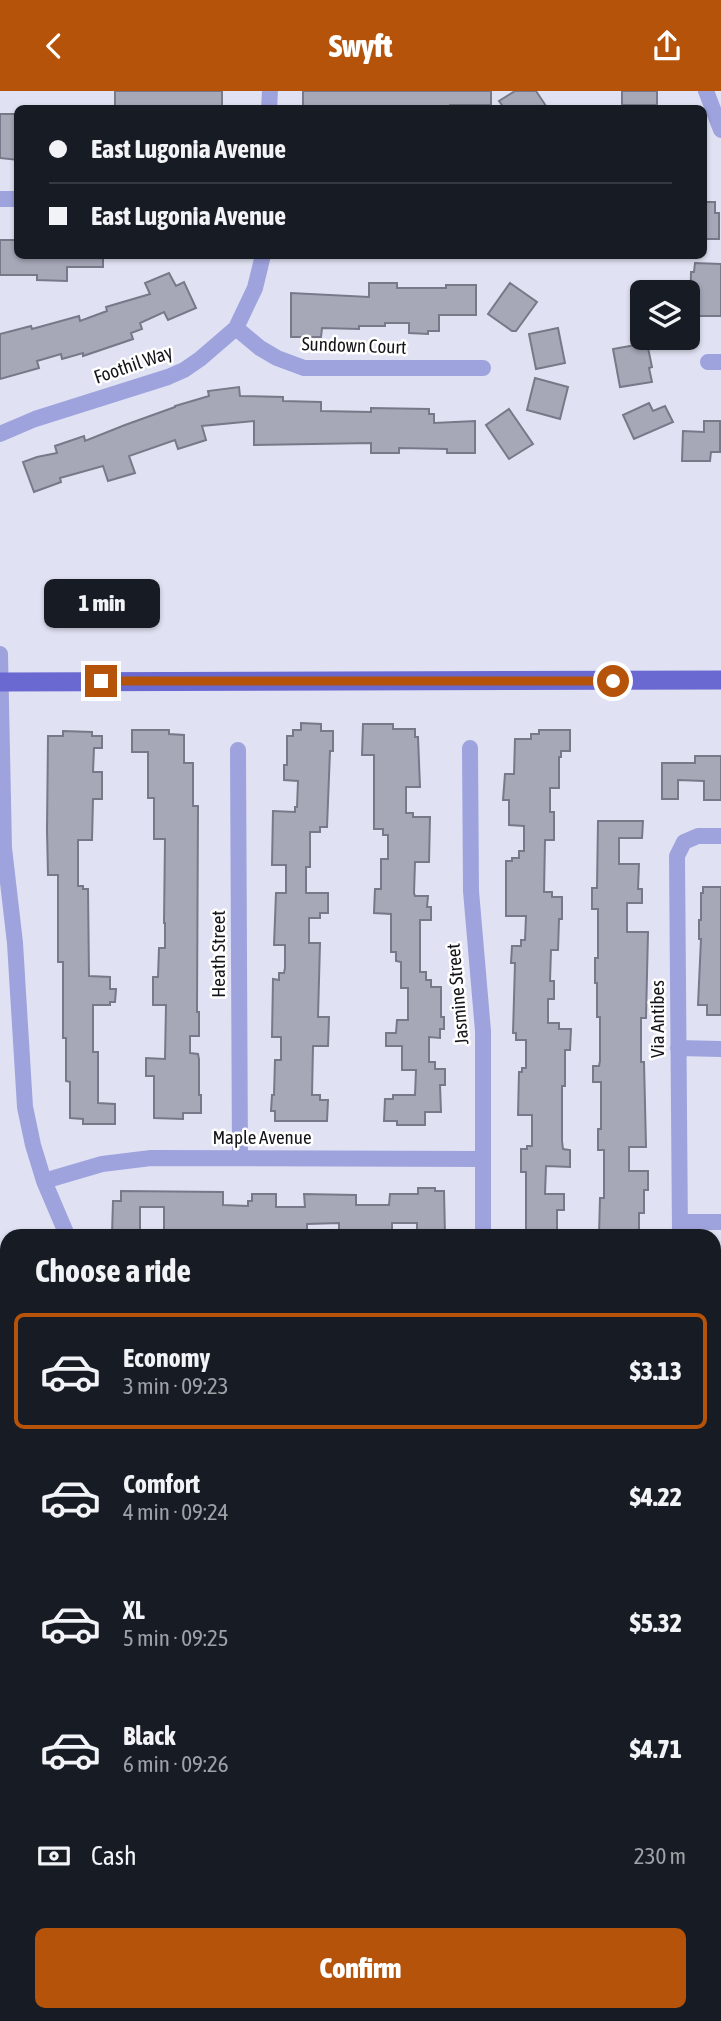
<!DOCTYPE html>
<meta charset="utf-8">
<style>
:root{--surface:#171b24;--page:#20242c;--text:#f1f3f6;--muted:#9ea1a6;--line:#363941;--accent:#b45309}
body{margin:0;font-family:"Asap Condensed",sans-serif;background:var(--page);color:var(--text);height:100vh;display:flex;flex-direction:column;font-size:26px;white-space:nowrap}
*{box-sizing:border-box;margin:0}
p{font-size:23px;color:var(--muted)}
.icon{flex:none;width:38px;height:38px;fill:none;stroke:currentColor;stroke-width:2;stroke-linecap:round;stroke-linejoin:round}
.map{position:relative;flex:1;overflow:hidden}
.details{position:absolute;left:0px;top:1138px;width:721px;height:793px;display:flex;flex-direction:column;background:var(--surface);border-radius:21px 21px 0 0;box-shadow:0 2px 5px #0004}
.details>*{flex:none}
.top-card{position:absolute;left:14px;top:14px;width:693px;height:154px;border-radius:10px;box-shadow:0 2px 5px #0004;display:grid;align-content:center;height:154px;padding:0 35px;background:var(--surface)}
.fabs{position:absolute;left:630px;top:189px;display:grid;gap:14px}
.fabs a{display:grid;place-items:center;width:70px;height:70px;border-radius:10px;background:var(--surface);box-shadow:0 2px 5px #0004;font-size:35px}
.end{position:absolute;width:32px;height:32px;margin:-16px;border:9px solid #b45309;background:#fff;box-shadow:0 0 0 4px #fff}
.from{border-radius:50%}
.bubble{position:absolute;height:49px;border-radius:10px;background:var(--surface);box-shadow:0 2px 5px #0004;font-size:23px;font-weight:800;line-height:49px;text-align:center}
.top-card b{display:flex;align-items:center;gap:24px;height:66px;font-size:26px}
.top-card b+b{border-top:2px solid var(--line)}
.top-card i{width:18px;height:18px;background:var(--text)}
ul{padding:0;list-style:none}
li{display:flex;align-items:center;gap:21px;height:116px;margin:0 14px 10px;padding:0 21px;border:4px solid transparent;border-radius:10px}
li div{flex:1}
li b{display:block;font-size:26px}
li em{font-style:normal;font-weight:800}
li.on{border-color:var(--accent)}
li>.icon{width:63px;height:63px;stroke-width:1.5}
h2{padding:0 35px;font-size:32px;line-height:84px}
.pay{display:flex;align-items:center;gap:18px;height:77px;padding:0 35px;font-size:26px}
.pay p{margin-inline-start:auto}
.cta{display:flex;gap:14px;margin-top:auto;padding:14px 35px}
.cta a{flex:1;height:80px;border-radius:10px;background:var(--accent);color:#fff;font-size:28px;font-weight:800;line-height:80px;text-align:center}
header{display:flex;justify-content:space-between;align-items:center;height:91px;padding:0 35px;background:var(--accent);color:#fff;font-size:32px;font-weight:800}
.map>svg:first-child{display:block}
.building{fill:#a6a8b8;stroke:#777888;stroke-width:2}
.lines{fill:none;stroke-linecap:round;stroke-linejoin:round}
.minor{stroke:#9fa3dd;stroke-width:16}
.major{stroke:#6a68d1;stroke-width:19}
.route{stroke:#b45309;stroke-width:9}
.labels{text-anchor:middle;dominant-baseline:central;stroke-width:5;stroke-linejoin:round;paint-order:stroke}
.street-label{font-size:19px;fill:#15151b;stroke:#fff}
</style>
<header><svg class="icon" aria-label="back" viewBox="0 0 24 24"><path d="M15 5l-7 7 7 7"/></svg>Swyft<svg class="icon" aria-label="share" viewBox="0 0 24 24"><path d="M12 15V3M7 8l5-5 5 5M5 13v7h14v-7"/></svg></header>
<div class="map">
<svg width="721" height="1930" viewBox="0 0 721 1930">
<rect width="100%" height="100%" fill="#e0e2f3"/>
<!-- building -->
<path class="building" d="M115,0h107v18h-107z
M303,0h188v14h-41v3l-37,1 -80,-2v2h-30z
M515,0h21l12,18h-43l-6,-8z
M622,0h35v14h-35z
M0,23h18v46l-18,-2z
M704,111h11v11h4v26h-15z
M0,149h18v15h85v12h-36v14l-30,-1v-5h-37z
M695,172l26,1v52h-31l1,-44h3z
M169,182l7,13 8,-4 12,26 -28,12 -4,-8 -24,11 2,6 -11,4 2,6 -50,17v-3l-21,6 -1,-5 -24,7 2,7 -39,11v-45l31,-8 1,3 47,-13 1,5 27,-10 -1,-4 44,-13 -5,-11z
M369,192h28v5h49v-3h30v30h-37v16h-11v3l-19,-1v-10h-24v3h-26v3l-37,-1 -1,9h-30v-44l78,4z
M510,192l27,19 -21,29h-4l-24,-17z
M558,237l7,35 -29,6 -7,-35z
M647,252l5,24 -3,1 3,14 -32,5 -7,-38z
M535,287l33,9 -8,32 -33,-9z
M239,296l1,9 43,1v4l38,1v9l50,1v-4l58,1v5h5v9l41,-2v32h-28v-4l-48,-1v5h-28v-10l-117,2v-24l-52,5 4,14 -28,9 -3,-9 -46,16 6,17 -27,8 -5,-15 -43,12 1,4 -27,10 -11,-30 14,-5 20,-4 -2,-7 29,-10 1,5 40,-16 50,-18v-1l34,-10 -1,-5z
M649,312l4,8 12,-5 8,16 -39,17 -11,-24z
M509,318l24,35 -24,15 -23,-34z
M704,330h16v31h-9l-1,9h-28l1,-30 21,1z
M301,632l20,1v7h12v20h-3l-3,76h-7v5h-10v35h-4v26h22v20h-8v5h-11v25h11l-2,74h11l-1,29h-15l-1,49h8v5h8l-1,21h-52v-10h-4l1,-16h2l1,-35h6v-23h-9l1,-58 6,1v-7h5l1,-5v-23h-11l2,-52h10v-28h-14l1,-54 22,1v-5h2l1,-26 -14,-1v-15h3v-29h6v-6h8z
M363,633h30v5h22v8h3l2,50h-14v26h7v4h17l-1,45h-14l-1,31 1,3h13l-1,11h4v13h-11v52h6v8h5v7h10v30h3v12h-4v9l-11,-1v25h6v7h10v16h-5l1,27h-16v13h-28v-4h-13l1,-22h8v-4h22l1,-25h-14v-24h-16v-13h10l1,-13h11v-32h-7v-26l-5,-1v-9h-5v-38l-17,-1 1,-24h6v-30h7v-24h-5v-6h-9v-74h-12z
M132,639h37v4l15,1v28h9v43h5l-1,206h2v24h-9v17l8,1 1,5v36h2v18h-18v6l-29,-1v-42h-8v-18l19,1 1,-54h-13v-28h5l1,-29h6v-25h-1l1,-84h-11v-41h-6v-46h-16z
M539,639h31v21h-9v6h-2v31h-9v24h4v28h-9l-1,52h8v5h10v22h-3l-1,31h-7l-1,31h4v18h-6v24h11v6h12l-1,21h-5v36h-3v55l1,8 7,1v17l-24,-1 -1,28h19v16h-7v25h-31v-63h-5v-23h6v-3h5v-31h-14l1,-43h3v-4h4v-28h-10v-7h-3l2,-70h-4l1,-17h9v-6h4l1,-24h-20v-55h6v-3h7v-7h5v-25l-15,-1v-25h-6l2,-26h9l1,-35h16v-5h8z
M63,640l29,1v4h10v12h-8l-1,24h9v27h-9l-1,41h-14v46h5v3h5l1,87 21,1v12h6l-1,13h-5v3h-17v47h5v51l17,1v20h-32v-5l-13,-1v-36l-4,-1v-43h-3v-76h-5v-87h-10l-1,-45 1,-94h15z
M695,665h26v44h-17v-19l-26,-1v19h-16v-36h33z
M598,730h45l-1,17h-23v26h20l-1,25h4v14h-15v29h21l-2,86h-5v44h3l2,85h-17v24h19v19h-4v23h-5v22h-40l1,-37h4v-48h-6v-21h3v-47h-8v-16h6l1,-5v-44h-3v-34h-2v-25h3v-49h-6v-21h5z
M703,796h18v128h-14v-10h-9l3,-66h-2v-19h2v-27h2z
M418,1097h17v3h9l1,44h-28v-12h-25v8h-25v4h-28v-12l-32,1v8l-78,2v1h-65v-28h-24v28h-28l1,-34h8v-10l102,1v13l25,1v-5h4v-7h24v13h29l-1,-13 52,1v10h33l1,-11h28z"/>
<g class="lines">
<!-- minor -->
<path class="minor" d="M706,0l15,39
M269,18l1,-18
M0,108h18
M236,237l24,20 17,10 27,10h179
M708,271h13
M0,343l35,-15 133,-42 16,-7 16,-11 36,-31 19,-40 8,-33
M0,563l4,194 11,95 10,164 8,38 11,36 23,54
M470,657l1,143 12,140v204
M238,659l2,408
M678,957l43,1
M44,1090l58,-17 49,-6 331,1
M680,1131h41
M680,1144l-3,-379 7,-14 14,-6h23
M714,1309h7
M714,1492h7
M0,1497l7,-1
M0,1692h7
M0,1873h7
M582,1923v7
M126,1930l1,-7
M338,1930l1,-7"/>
<!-- major -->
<path class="major" d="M0,591l721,-2"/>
</g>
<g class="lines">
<!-- route -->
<path class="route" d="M101,590h512"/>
</g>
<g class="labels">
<!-- street labels -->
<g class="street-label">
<text transform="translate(354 254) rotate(2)">Sundown Court</text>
<text transform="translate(133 273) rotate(-19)">Foothil Way</text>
<text transform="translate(218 863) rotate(-90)">Heath Street</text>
<text transform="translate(457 903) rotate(-95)">Jasmine Street</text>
<text transform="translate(657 928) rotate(-90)">Via Antibes</text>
<text x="262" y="1046">Maple Avenue</text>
</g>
</g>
</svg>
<div class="fabs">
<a><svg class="icon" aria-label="layers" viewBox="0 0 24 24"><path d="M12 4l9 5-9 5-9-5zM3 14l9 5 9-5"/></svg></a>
</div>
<i class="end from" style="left:613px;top:590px"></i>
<i class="end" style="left:101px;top:590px"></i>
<div class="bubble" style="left:44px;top:488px;width:116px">1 min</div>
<div class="top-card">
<b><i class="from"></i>East Lugonia Avenue</b>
<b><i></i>East Lugonia Avenue</b>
</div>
<section class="details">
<h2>Choose a ride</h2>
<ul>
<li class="on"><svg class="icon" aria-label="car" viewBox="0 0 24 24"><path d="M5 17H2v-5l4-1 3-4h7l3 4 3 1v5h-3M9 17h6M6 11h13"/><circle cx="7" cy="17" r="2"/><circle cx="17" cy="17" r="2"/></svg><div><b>Economy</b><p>3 min · 09:23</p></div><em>$3.13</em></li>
<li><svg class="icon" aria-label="car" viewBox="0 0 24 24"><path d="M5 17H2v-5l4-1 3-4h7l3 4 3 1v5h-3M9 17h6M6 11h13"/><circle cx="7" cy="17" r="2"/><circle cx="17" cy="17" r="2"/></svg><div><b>Comfort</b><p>4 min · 09:24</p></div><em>$4.22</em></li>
<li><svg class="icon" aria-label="car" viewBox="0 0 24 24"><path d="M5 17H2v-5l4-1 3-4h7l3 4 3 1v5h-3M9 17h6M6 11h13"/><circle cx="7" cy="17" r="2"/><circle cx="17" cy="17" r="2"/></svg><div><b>XL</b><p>5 min · 09:25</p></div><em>$5.32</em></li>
<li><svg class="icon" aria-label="car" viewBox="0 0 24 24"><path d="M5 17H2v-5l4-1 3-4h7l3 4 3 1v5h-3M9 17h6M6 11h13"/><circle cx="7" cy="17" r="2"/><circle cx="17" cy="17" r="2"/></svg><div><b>Black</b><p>6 min · 09:26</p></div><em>$4.71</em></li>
</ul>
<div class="pay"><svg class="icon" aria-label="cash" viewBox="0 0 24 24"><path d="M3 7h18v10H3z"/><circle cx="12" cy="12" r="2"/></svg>Cash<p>230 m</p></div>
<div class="cta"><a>Confirm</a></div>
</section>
</div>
